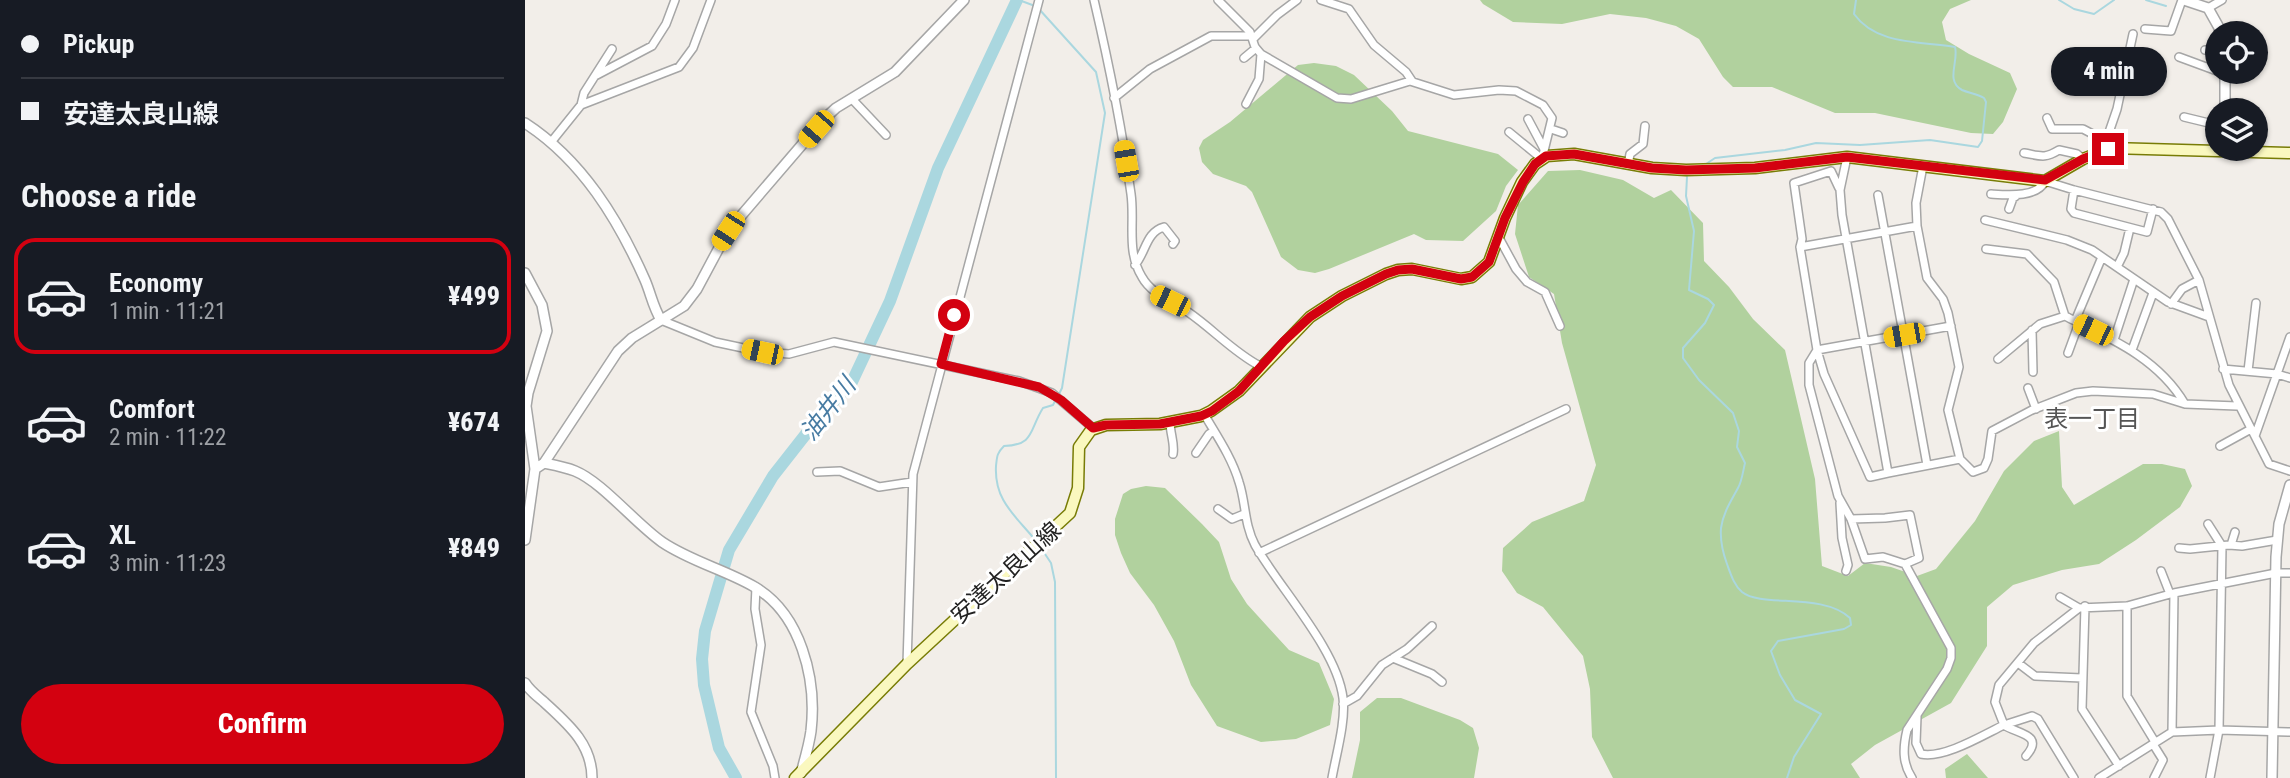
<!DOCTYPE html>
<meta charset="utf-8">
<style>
:root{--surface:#171b24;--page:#20242c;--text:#f1f3f6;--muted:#9ea1a6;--line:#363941;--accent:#d30110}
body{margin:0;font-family:"Roboto Condensed","Noto Sans JP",sans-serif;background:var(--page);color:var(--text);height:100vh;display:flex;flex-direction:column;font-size:26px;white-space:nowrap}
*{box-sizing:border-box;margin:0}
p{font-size:23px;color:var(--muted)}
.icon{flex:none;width:38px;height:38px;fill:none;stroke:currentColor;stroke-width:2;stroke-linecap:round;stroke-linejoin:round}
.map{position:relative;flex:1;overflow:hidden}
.panel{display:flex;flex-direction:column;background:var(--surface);width:525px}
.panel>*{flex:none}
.top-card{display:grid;align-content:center;height:154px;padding:0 21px;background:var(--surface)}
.buttons{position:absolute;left:1680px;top:21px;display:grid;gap:14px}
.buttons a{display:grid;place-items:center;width:63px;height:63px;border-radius:50%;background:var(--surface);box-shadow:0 2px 5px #0004;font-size:35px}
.end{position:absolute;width:32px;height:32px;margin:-16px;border:9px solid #d30110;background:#fff;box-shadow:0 0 0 4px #fff}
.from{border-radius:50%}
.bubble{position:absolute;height:49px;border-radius:24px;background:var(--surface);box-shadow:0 2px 5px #0004;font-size:23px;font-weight:800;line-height:49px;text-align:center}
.car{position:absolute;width:21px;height:42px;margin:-21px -10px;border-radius:9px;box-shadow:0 0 5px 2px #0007;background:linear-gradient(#f5c518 24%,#345 0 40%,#f5c518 0 76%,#345 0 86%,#f5c518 0)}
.top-card b{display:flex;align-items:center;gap:24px;height:66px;font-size:26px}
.top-card b+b{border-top:2px solid var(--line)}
.top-card i{width:18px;height:18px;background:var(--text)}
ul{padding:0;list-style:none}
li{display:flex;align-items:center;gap:21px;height:116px;margin:0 14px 10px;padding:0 7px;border:4px solid transparent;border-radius:21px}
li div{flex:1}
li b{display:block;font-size:26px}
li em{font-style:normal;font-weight:800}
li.current{border-color:var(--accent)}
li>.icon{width:63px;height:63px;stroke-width:1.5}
h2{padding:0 21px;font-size:32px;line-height:84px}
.primary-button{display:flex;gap:14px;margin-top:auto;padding:14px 21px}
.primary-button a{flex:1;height:80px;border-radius:42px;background:var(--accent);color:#fff;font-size:28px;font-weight:800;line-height:80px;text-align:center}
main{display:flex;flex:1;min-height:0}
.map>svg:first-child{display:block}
.forest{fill:#b1d19e}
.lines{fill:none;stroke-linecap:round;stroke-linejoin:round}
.stream{stroke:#aad7df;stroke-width:2}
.river{stroke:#aad7df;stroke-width:12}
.minor-casing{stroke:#a6a6a6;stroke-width:10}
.tertiary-casing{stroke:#a6a6a6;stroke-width:12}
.secondary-casing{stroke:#787c06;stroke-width:13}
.minor{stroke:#fff;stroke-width:7}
.tertiary{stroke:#fff;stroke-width:9}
.secondary{stroke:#faf8bf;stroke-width:10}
.route{stroke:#d30110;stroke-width:9}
.labels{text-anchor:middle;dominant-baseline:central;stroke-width:6;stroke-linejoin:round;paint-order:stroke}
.street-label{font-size:23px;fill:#222;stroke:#fff}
.water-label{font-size:24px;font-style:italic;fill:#477ba2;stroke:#fff}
.neighbourhood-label{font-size:24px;fill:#555;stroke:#fff}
</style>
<main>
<section class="panel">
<div class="top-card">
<b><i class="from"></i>Pickup</b>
<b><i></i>安達太良山線</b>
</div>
<h2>Choose a ride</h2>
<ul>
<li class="current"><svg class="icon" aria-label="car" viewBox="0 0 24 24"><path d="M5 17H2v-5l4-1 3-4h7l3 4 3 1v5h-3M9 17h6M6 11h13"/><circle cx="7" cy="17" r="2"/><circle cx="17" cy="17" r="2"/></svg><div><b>Economy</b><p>1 min · 11:21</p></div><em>¥499</em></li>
<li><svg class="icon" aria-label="car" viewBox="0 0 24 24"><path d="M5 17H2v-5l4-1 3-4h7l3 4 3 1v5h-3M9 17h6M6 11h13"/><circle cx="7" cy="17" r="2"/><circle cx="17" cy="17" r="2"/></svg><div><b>Comfort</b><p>2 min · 11:22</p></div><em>¥674</em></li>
<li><svg class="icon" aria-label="car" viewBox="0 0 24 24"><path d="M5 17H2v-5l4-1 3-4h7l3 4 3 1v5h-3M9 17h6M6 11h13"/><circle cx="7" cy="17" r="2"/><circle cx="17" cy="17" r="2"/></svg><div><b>XL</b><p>3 min · 11:23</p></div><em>¥849</em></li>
</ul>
<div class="primary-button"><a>Confirm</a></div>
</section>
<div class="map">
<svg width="1765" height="778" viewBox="0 0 1765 778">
<rect width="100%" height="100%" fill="#f2eee9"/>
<!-- forest -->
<path class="forest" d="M955,0h491l-21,9 -8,13 4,18 23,14 41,19 7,16 -14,33 -10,12 -22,-1 -96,-20h-40l-63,-26h-39l-10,-10 -24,-38 -23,-13 -30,-8 -36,-4 -48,10 -49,-2 -30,-18z
M789,63l22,3 18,9 38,36 16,20 90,23 20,16 -12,16 -10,25 -33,30 -37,-1 -12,-6 -85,35 -14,4 -17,-3 -17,-13 -29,-65 -6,-6 -33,-12 -11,-12 -3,-14 4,-8 27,-18 68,-57z
M1055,170l43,10 31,18 17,-8 32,33 1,38 25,26 24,32 32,31 30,129 7,87 26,10 17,-13 26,4 26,9 19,-7 39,-48 29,-50 30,-30 25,-10 3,56 12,18 69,-41h19l23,5 7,17 -12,21 -44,33 -37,24 -37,6 -49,15 -26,22v39l-36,57 -76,42 -24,19 9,14h-247l-21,-41 -2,-48 -7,-33 -40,-49 -26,-14 -15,-22 1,-23 29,-26 52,-21 12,-36 -34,-122 -8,-49 -25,-17 -14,-43 3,-29 30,-34z
M621,486l19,2 37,36 17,18 12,37 16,25 42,46 30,13 15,36 -4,26 -34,14 -35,3 -44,-16 -26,-41 -17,-44 -20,-36 -24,-32 -9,-20 -6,-18v-16l8,-25 8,-5z
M852,698h24l59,22 13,8 6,20 -5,30h-122l8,-38v-28z
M1442,754l21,24h-42l-1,-9z"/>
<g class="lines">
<!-- stream -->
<path class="stream" d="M494,0l16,6
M1534,0l15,9 20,5 20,-14
M1621,0l20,6
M514,9l57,63 9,41 -43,275 -4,8
M1181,164l9,-6 70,-8 31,-7 44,2 70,-5 48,7 4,-6 4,-39 -2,-4c-7,-4 -15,-5 -22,-8 -17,-9 -3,-29 -7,-43 -33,-6 -78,-1 -101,-33l2,-14
M1162,177l-1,19 8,35 -5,59 19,9 6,6 -9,18 -22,25v10l16,22 34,33 6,18 -2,16 8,16c-2,8 -3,18 -7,25 -7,13 -15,25 -17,40 -1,12 2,25 6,36 4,11 7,21 15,28 20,16 80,0 108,26l1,7 -7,4 -66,12 -7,10 9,24 15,25 26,14 -27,43 -7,21
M511,541c-20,-25 -42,-40 -40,-75 1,-10 1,-13 8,-20 31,-1 25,-16 39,-38l10,-3 2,-4
M514,545l12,18 4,19 1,196"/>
<!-- river -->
<path class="river" d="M211,778l-17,-30 -15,-63 -2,-26 3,-28 24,-81 44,-74 51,-65 27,-27 39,-83 48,-133 79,-168"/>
<defs>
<path id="minor" d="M569,0c15,64 28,129 37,194 4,28 -5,57 11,83 10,18 30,23 46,35 25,17 45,40 72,54
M693,0l32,32 5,15 6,7 76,44 14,1 59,-18 44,14 45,-5 17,1 27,14 9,13 -10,41
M796,0l28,9 25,36 32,27 6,9
M1683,8l14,-8
M1620,29l26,2 11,-31
M728,39l24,-24 20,-15
M1680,50l12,1
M1654,57l38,14
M719,58l12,-10
M70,76l57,-30 14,-22 9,-24
M589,98l36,-29 61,-33h41
M327,99l34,36
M721,104l13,-25 2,-25
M56,105l3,-12 28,-44
M1659,117l33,8
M1522,118l5,11h31l23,12
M1003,119l16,30
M1026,129l12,4
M984,132l33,27
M27,141l29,-36 98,-38 14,-19 18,-48
M1583,149l-2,-8 11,-32 16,-75
M1499,153c17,3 20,6 35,-3l18,4 6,5
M1322,157l-7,33 2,25 46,258 72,-14 -12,-49 11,-43 -11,-54 -5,-14 -16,-21 -10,-52 -1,-23 7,-37
M1103,165l2,-11 13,-10 2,-18
M1314,188l-8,-17 -37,12 8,56 -2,8 117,-21
M1549,190l-3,19 3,4 73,19 6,-23
M1466,194c16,1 46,4 54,-13l29,9 87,22 7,7 31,61 30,105 40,79 21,7
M1353,195l49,270
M1484,209l4,-11 3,-2
M1460,220l82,20 25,10 76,52 41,15
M973,236l18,33 11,13 18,10 15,34
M1275,247l17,103 7,24 46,103 18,-4
M1461,249l41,5 27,28 11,34c45,22 93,42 120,88l52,2
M610,265c11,-13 11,-33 29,-38l11,14 -2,3
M1592,267l7,-14 6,-25
M1646,304l11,-15 17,-9
M136,320l54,22 47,10 27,2 45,-12 185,39 33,12 41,35
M1550,321l27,-64
M1507,330l1,42
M1589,340l20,-61
M1607,350l21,-57
M1543,353l11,-30
M1473,359l42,-35 25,-8
M1698,369l54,5 13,4
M1723,371l8,-68
M1503,388l8,21
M679,414c13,22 28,44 35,68 7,21 5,42 16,63 25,44 82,104 88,153 3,23 -7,57 -11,80
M645,422c0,11 5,22 3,32
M1730,436l35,-99
M1695,446l31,-17
M671,453l13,-19 5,-3
M1435,459l13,13 11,-4 4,-9 4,-28 40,-21 44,-17 17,-2 60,3 32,10
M292,472l23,-1 39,16 33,-5
M1315,503l2,35 6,27 -2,6
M693,509l14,10 12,-5
M1326,519l14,40 18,-2 22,7 14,-6 -9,-43 -25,3 -34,1 -13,-23 -29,-111v-22l8,-13 134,-24
M1683,524l14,22 -3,184 -9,48
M1706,545l4,-13
M1654,548l11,1 39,-4 13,1 35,-6
M734,553l307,-144
M1380,564l46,84v10l-4,11 -40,61c-4,17 -5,33 5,48
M1636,571l9,23
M231,587l-1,22 6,36 -10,67 22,54 2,12
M1535,597l19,11
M1560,606l-3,103 37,57
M1602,606v90l28,46
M868,658l39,16 10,8
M1493,663l17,13 47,2
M382,664l6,-190 126,-474
M818,704l14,-8 25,-31 25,-16 25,-23
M1392,716l-1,27 5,11c23,5 62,-19 83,-29 13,9 41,9 22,31
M1647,732l2,-139
M1628,744l10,16 -9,18
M1549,778l-36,-59 -6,-3 -28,9 -9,-23 4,-17 35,-42 45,-35 48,-2 47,-13 102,-20h14
M1574,778l73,-46 47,-2 71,2"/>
<path id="tertiary" d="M1659,0l24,8 14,25
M1700,72v38
M0,123c57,37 93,96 120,157 6,14 8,27 16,40
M0,273l17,32 5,26 -19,62 -2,13 9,63 -10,71
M19,463c10,2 21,4 31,8 27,11 60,52 87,71 28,19 61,27 91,44 48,27 64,93 58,145 -2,14 -6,28 -10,42
M10,469l9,-6 74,-112 14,-13 52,-32 13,-17 31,-58 96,-112 12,-11 59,-36 69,-72
M0,683c5,8 12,13 19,19 24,22 48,42 48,76
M1747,778l4,-221 3,-33 11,-39"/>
<path id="secondary" d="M270,778l112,-114 163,-151 8,-25 1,-41 12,-17 15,-5 54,-1 41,-8 10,-5 28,-20 71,-74 32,-21 44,-22 12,-4 14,-1 49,10 11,-2 17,-15 16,-44 17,-36 13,-18 12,-8 27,-2 78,14 34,2 69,-2 92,-11 198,24 38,-22 28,-11 179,5"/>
</defs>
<!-- minor casing -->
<use href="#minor" class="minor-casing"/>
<!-- tertiary casing -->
<use href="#tertiary" class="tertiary-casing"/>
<!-- secondary casing -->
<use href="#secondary" class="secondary-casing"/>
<!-- minor -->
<use href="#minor" class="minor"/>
<!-- tertiary -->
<use href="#tertiary" class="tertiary"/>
<!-- secondary -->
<use href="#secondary" class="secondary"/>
</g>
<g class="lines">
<!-- route -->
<path class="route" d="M429,315l-13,49 98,23 22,13 32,28 13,-3 54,-1 41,-8 11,-5 27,-20 45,-50 26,-24 32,-21 44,-22 12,-4 14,-1 49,10 11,-2 17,-15 16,-44 18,-36 12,-18 11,-8 28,-2 78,14 34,2 69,-2 92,-11 198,23 38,-21 25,-10"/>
</g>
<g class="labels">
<!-- street labels -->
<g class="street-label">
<text transform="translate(481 573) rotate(-42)">安達太良山線</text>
</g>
<!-- water labels -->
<g class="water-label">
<text transform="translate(303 409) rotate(-52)">油井川</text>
</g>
<!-- neighbourhood labels -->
<g class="neighbourhood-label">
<text x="1567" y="419">表一丁目</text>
</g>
</g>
</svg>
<div class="buttons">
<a><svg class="icon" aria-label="locate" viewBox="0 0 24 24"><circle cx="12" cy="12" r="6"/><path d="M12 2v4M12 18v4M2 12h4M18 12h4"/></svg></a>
<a><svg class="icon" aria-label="layers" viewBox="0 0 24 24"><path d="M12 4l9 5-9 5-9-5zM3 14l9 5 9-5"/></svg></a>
</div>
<i class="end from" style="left:429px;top:315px"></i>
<i class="end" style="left:1583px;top:149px"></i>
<div class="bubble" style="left:1526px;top:47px;width:116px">4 min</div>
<i class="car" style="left:291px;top:129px;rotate:221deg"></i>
<i class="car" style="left:601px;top:161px;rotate:350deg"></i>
<i class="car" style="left:203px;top:231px;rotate:213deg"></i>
<i class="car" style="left:645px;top:301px;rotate:296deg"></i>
<i class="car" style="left:1568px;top:330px;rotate:296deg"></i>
<i class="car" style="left:1379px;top:335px;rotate:260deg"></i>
<i class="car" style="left:237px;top:352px;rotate:282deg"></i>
</div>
</main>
